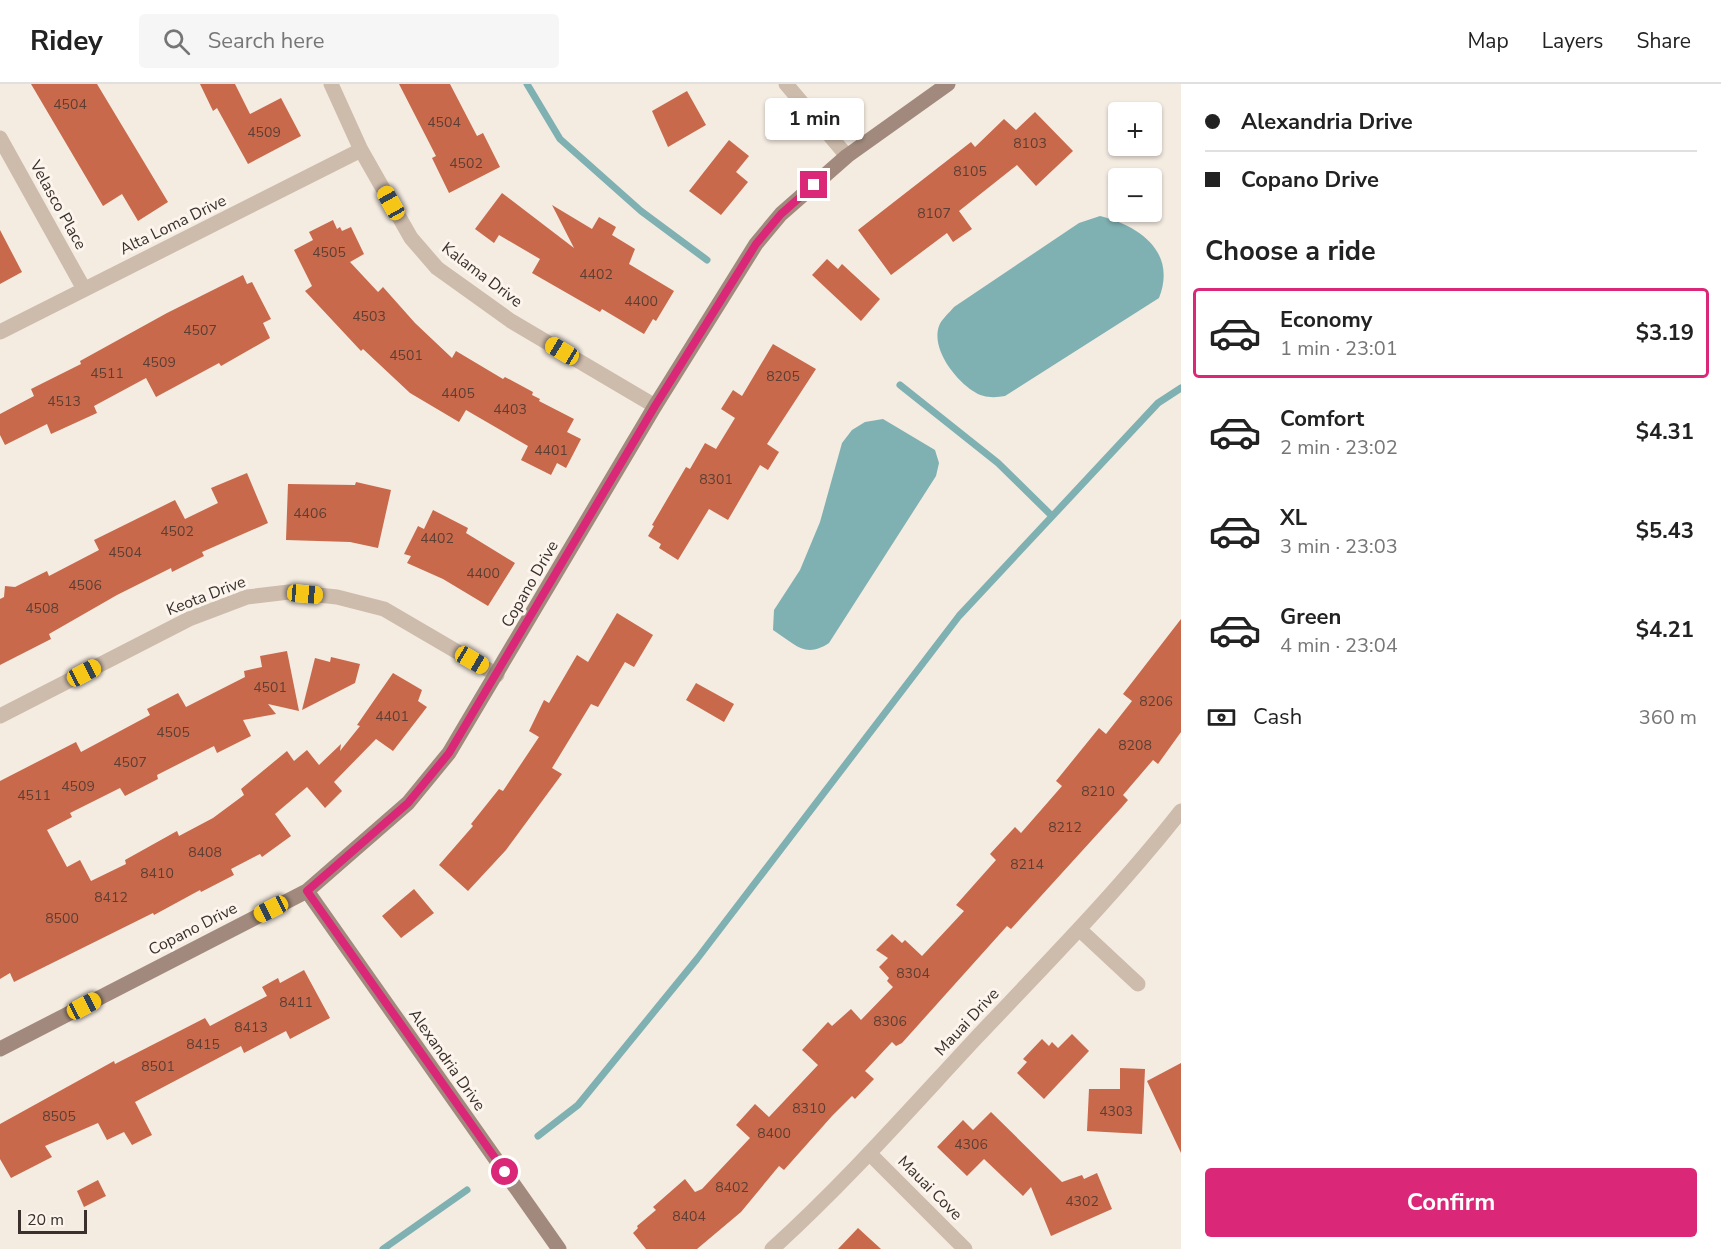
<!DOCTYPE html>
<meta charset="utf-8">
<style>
:root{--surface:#fff;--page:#f6f6f6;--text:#222;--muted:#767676;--line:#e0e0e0;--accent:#db2777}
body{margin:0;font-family:"Nunito Sans",sans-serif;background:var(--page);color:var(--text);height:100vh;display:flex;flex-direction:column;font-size:22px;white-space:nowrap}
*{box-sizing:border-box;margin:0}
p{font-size:20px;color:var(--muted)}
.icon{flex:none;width:33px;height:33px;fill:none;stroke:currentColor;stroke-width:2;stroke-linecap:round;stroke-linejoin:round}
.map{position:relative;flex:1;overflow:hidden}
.side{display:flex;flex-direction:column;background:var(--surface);width:540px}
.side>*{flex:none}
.top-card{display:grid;align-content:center;height:132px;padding:0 24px;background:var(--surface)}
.tools{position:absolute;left:1108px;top:18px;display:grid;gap:12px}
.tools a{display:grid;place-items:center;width:54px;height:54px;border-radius:6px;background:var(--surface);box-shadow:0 2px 4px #0004;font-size:30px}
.scale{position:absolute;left:18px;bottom:15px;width:69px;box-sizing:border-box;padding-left:6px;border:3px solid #3b302b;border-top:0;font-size:16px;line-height:21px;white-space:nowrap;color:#3b302b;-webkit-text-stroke:4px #fbf5ee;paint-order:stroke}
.end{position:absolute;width:27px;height:27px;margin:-14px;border:8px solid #db2777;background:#fff;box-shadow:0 0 0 3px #fff}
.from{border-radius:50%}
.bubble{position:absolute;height:42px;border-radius:6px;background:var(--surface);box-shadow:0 2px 4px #0004;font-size:20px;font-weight:700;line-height:42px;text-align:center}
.car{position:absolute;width:18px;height:36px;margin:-18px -9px;border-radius:8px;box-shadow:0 0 4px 2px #0007;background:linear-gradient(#f5c518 24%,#345 0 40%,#f5c518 0 76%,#345 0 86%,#f5c518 0)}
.top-card b{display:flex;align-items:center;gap:21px;height:57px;font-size:22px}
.top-card b+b{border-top:2px solid var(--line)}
.top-card i{width:15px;height:15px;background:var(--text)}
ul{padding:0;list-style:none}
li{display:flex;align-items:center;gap:18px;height:90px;margin:0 12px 9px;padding:0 12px;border:3px solid transparent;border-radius:6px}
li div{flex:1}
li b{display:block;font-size:22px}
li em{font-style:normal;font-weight:700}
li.selected{border-color:var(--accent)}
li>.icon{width:54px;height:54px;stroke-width:1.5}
h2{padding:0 24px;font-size:27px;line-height:72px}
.pay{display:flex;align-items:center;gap:15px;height:66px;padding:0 24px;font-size:22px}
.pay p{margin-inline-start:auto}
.primary-button{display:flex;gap:12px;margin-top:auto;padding:12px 24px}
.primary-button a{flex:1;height:69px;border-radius:6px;background:var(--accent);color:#fff;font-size:24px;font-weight:700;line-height:69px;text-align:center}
header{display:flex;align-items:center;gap:36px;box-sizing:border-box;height:84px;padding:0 30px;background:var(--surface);border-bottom:2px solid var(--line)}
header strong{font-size:28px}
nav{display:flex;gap:33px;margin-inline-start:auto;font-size:21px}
.search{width:420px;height:54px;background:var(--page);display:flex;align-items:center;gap:15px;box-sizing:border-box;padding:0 21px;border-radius:6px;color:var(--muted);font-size:22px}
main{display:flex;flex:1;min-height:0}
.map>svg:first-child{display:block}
.water{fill:#7fb0b2}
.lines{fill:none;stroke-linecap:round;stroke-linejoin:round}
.stream{stroke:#7fb0b2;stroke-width:7}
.building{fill:#c8694b}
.street{stroke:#cdbbac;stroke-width:15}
.secondary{stroke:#a18a7d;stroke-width:15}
.route{stroke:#db2777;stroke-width:8}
.labels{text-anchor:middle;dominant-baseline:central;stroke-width:6;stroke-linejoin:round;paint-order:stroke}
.number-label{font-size:14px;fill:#5e3e33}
.street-label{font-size:16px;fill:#3b302b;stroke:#fbf5ee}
</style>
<header>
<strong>Ridey</strong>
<div class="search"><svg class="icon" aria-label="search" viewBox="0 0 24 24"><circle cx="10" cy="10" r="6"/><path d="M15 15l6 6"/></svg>Search here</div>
<nav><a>Map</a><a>Layers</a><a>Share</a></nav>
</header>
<main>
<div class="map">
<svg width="1181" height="1165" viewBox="0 0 1181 1165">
<rect width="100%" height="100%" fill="#f4ebe1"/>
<!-- water -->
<path class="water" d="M1100,132c40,10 77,36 59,82l-154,98c-11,2 -22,2 -32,-5 -18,-12 -42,-42 -34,-65 2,-6 10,-13 15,-19l125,-84z
M883,335l52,31 4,13 -3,13 -107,167c-24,16 -34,1 -56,-13l1,-20 26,-40 20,-48 22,-79 10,-13 13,-8z"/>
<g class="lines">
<!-- stream -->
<path class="stream" d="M527,0l33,55 81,72 66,49
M900,301l98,78 54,53
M538,1052l40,-31 119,-146 262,-343 199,-213 23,-15
M383,1165l84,-59"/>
</g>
<!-- building -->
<path class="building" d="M31,0h66l71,118 -30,19 -16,-27 -19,12z
M200,0h35l15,30 31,-16 20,38 -53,28 -31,-56 -4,3z
M399,0h51l27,52 6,-3 17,34 -51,26 -17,-35 4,-2z
M687,7l19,34 -38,22 -16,-36z
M1035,28l38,39 -37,35 -19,-21 -58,46 13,18 -19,13 -6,-9 -56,42 -33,-45 113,-88 4,5 29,-28 12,11z
M729,56l20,16 -13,16 12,10 -27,33 -32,-24z
M502,109l72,55 -22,-43 40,24 7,-12 17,10 -4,8 23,14 -6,15 45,27 -18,30 -3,-2 -9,15 -42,-25 -2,3 -68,-39 8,-14 -41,-24 -5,8 -19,-14z
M333,136l4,9 3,-2 2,4 9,-4 13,27 -14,8 28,30 5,-5 32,36 37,35 4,-7 47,28 2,-2 28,15 -1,3 8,4 -1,2 35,18 -7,13 14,7 -15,29 -9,-5 -6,12 -30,-15 7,-14 -62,-36 -7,12 -49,-29 -47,-44 -2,2 -56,-60 7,-5 -18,-36 19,-10 -4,-8z
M0,146l22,42 -22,12z
M827,175l11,10 4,-5 38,35 -19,22 -49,-46z
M243,191l4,9 5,-2 19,37 -8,4 7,15 -49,28 -2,-3 -63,34 -10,-19 -52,28 3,7 -46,21 -4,-10 -42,21 -5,-10v-21l34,-18 -3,-7 50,-25 -1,-3 87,-48z
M773,260l43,25 -49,75 12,8 -11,18 -8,-5 -32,55 -19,-11 -31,51 -19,-12 2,-4 -13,-8 6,-10 -2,-1 34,-58 4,2 15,-26 11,6 19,-31 -14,-9 12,-19 9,6z
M247,389l21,50 -66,29 2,4 -32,16 -1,-4 -54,27 -68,39 2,5 -51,26v-66l4,-2 1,-11 10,1 32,-16 2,5 50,-26 -5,-10 81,-40 10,19 33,-16 -7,-15z
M356,398l35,8 -13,58 -28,-6 -64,-2 2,-56 67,1z
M433,426l35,18 -2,5 49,30 -27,43 -45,-27 -36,-16 4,-7 -7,-2 14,-28 6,3z
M617,529l36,22 -19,32 -9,-5 -27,45 -7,-3 -39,64 10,6 -56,76 -38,41 -29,-26 34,-39 -2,-2 28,-35 4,2 36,-54 -10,-6 15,-31 5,3 28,-48 11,7z
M1181,535v113l-23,32 -5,-4 -30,35 5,5 -6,7 -111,122 -4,-3 -105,117 -6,3 -4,-4 -27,29 9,8 -19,20 -3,-3 -20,20 -48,54 -5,-4 -38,46 -44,37h-51l-13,-16 5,-5 -1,-2 19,-16 -3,-3 32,-28 10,13 7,-3 48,-51 -14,-13 19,-21 14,13 49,-52 -16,-15 26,-28 4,4 19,-17 10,11 32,-33 -6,-6 2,-3 -10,-11 9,-9 -12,-8 16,-16 10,9 3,-3 17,16 42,-45 -8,-6 40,-45 -6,-6 25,-27 6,6 41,-47 -6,-5 43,-53 7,6 26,-33 -9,-7z
M287,567l12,60 -31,-7 8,10 -33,6 8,16 -34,17 -3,-7 -57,29 1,4 -33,17 -5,-8 -50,25 2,4 -25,13 20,37 13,-7 11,21 35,-17 -1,-4 52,-29 2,5 34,-18 31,-23 -3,-6 46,-38 7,10 13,-11 12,15 22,-21 -1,7 20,-25 -3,-1 36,-52 29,17 -4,11 9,6 -34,44 -17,-12 -42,43 8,9 -17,17 -18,-21 -32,27 16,22 -29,21 -2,-3 -29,15 3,6 -33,17 -1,-2 -46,25 -1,-2 -139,69 -4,-9 -10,6v-198l76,-39 5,10 69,-37 -3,-6 31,-16 8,14 59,-30 -1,-6 18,-4 -2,-11z
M331,573l29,7 -5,19 -53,27 13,-52 15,4z
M696,599l38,21 -10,18 -38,-22z
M414,805l20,24 -33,25 -19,-22z
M304,886l26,48 -40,21 -4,-8 -42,22 -3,-7 -106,56 17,33 -20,10 -8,-13 -17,8 -9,-17 -53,23 7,11 -41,21 -11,-19v-35l114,-63 1,3 90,-46 5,8 57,-30 -5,-9 16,-9 2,5z
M1072,950l17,17 -45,48 -27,-26 10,-11 -4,-3 19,-20 7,7 3,-4 6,6z
M1181,979v90l-34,-72z
M1120,984l25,1 -3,65 -55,-3 2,-42h31z
M991,1028l71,70 20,-7 2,4 13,-6 15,36 -61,27 -20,-49 -8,9 -39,-37 -17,17 -30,-29 26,-27 10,10z
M98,1096l8,16 -22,11 -7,-16z
M858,1144l23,21h-43z"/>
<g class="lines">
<!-- street -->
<path class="street" d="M331,0l30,66 50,88 26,30 74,53 144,85
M786,0l61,72
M0,54l84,151
M0,248l361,-182
M0,632l189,-97 58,-22 42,-5 48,5 47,12 113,66
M1079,845l59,55
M869,1069l96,96
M772,1165c73,-66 138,-140 205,-212 70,-74 141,-146 204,-226"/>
<!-- secondary -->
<path class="secondary" d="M307,807l252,358
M0,965l307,-158 101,-88 41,-50 206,-347 101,-162 25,-30 66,-58 101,-72"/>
</g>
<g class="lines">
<!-- route -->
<path class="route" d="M505,1088l-198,-281 101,-88 41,-50 206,-347 101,-162 25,-30 33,-29"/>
</g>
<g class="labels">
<!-- number labels -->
<g class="number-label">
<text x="70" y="20">4504</text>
<text x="444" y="38">4504</text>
<text x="264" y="48">4509</text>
<text x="1030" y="59">8103</text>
<text x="466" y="79">4502</text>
<text x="970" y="87">8105</text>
<text x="934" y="129">8107</text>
<text x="329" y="168">4505</text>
<text x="596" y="190">4402</text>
<text x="641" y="217">4400</text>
<text x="369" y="232">4503</text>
<text x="200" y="246">4507</text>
<text x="406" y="271">4501</text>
<text x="159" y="278">4509</text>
<text x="107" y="289">4511</text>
<text x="783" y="292">8205</text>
<text x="458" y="309">4405</text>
<text x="64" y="317">4513</text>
<text x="510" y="325">4403</text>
<text x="551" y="366">4401</text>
<text x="716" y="395">8301</text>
<text x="310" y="429">4406</text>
<text x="177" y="447">4502</text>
<text x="437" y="454">4402</text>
<text x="125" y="468">4504</text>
<text x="483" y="489">4400</text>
<text x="85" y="501">4506</text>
<text x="42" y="524">4508</text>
<text x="270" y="603">4501</text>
<text x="1156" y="617">8206</text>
<text x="392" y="632">4401</text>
<text x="173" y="648">4505</text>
<text x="1135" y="661">8208</text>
<text x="130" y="678">4507</text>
<text x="78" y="702">4509</text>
<text x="1098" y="707">8210</text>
<text x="34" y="711">4511</text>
<text x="1065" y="743">8212</text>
<text x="205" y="768">8408</text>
<text x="1027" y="780">8214</text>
<text x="157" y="789">8410</text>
<text x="111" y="813">8412</text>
<text x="62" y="834">8500</text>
<text x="913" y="889">8304</text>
<text x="296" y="918">8411</text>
<text x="890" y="937">8306</text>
<text x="251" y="943">8413</text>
<text x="203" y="960">8415</text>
<text x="158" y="982">8501</text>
<text x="809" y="1024">8310</text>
<text x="1116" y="1027">4303</text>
<text x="59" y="1032">8505</text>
<text x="774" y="1049">8400</text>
<text x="971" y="1060">4306</text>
<text x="732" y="1103">8402</text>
<text x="1082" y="1117">4302</text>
<text x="689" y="1132">8404</text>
</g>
<!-- street labels -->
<g class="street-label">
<text transform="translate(58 121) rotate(61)">Velasco Place</text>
<text transform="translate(173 141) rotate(-26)">Alta Loma Drive</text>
<text transform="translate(482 191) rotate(37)">Kalama Drive</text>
<text transform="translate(530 500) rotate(-60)">Copano Drive</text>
<text transform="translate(206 512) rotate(-21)">Keota Drive</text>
<text transform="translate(193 845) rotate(-27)">Copano Drive</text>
<text transform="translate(967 938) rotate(-47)">Mauai Drive</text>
<text transform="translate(447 976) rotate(55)">Alexandria Drive</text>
<text transform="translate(930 1104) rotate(45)">Mauai Cove</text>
</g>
</g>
</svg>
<div class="tools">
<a>+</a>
<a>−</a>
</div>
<div class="scale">20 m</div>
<i class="end from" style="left:505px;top:1088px"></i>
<i class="end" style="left:814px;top:101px"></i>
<div class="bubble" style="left:765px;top:14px;width:99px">1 min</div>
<i class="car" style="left:391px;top:119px;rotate:331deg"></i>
<i class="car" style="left:562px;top:267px;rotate:301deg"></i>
<i class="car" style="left:305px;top:510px;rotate:95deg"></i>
<i class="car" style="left:472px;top:576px;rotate:120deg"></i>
<i class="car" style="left:84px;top:589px;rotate:62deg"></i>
<i class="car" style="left:271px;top:825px;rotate:243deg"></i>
<i class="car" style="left:84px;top:922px;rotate:62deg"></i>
</div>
<section class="side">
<div class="top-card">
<b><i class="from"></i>Alexandria Drive</b>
<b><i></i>Copano Drive</b>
</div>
<h2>Choose a ride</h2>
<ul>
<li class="selected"><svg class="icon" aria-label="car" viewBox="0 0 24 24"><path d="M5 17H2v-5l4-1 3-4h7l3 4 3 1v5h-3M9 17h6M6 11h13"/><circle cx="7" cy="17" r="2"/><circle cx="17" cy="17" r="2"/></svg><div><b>Economy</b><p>1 min · 23:01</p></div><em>$3.19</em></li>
<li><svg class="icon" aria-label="car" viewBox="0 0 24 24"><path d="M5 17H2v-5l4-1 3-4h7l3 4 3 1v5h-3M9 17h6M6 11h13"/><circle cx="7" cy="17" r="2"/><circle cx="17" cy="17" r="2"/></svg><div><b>Comfort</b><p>2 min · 23:02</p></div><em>$4.31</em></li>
<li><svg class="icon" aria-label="car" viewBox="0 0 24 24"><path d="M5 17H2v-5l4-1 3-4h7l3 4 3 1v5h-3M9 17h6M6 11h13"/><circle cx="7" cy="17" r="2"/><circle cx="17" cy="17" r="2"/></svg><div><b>XL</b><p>3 min · 23:03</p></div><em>$5.43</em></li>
<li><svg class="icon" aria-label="car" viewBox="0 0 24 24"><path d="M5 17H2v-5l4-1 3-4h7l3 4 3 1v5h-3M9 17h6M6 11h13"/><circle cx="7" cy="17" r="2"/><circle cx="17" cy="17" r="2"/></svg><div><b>Green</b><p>4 min · 23:04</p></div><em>$4.21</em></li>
</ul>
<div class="pay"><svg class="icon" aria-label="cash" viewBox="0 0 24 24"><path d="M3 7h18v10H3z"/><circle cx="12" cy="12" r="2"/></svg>Cash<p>360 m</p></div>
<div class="primary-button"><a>Confirm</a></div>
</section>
</main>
